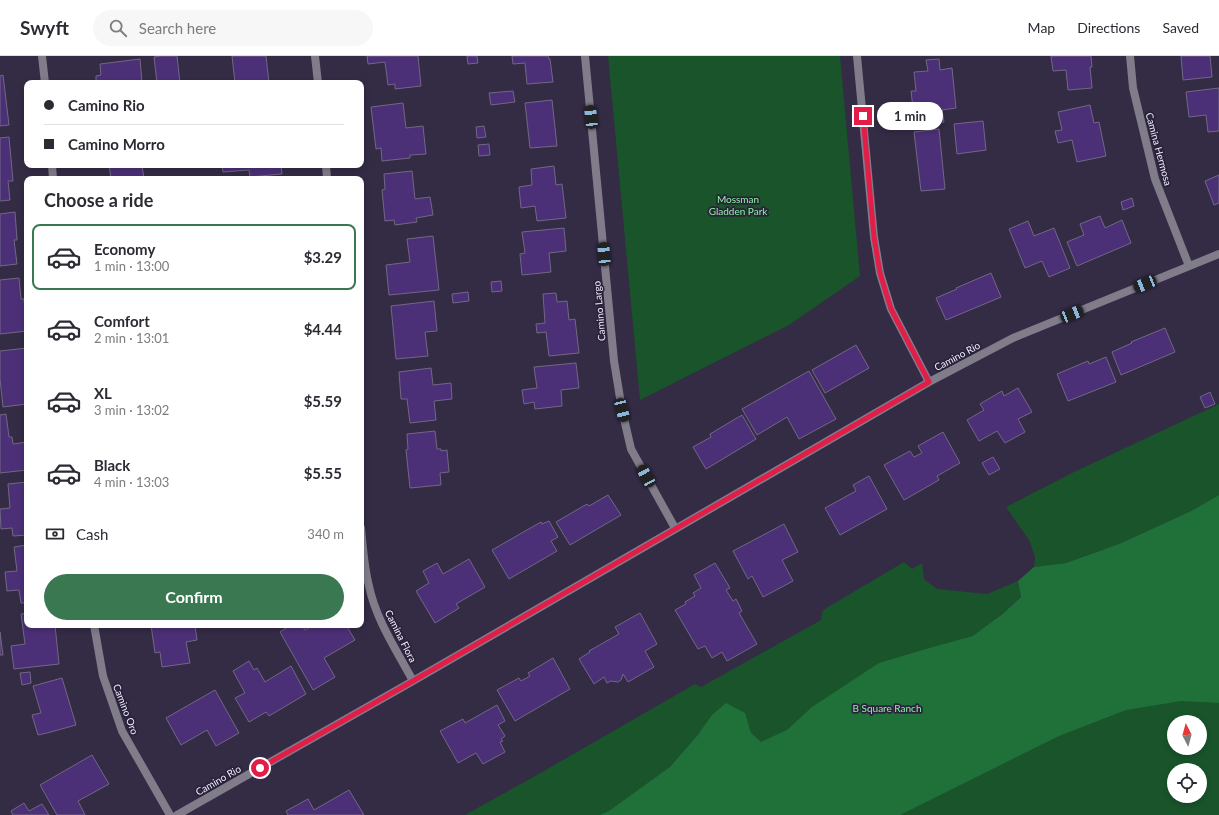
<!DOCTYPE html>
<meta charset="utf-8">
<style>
:root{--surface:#fff;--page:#f7f7f7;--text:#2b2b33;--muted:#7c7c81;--line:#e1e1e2;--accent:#3a7851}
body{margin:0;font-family:Lato,sans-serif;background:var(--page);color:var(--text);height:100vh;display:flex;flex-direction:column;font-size:15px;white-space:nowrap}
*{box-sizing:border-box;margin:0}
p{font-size:13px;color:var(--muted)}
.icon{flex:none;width:22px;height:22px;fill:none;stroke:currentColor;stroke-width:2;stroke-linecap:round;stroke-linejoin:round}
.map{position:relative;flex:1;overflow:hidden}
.drawer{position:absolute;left:24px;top:120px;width:340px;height:452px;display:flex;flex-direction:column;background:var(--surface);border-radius:8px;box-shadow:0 2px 6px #0003}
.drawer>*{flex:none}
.banner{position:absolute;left:24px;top:24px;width:340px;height:88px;border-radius:8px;box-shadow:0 2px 6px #0003;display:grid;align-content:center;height:88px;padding:0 20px;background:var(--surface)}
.needle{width:26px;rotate:354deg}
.fabs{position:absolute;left:1167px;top:659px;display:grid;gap:8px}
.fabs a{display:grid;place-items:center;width:40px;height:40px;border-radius:50%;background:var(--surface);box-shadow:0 2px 6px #0003;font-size:20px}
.end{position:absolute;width:18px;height:18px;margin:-9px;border:5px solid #e11d48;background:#fff;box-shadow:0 0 0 2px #fff}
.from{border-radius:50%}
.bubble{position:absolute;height:28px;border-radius:14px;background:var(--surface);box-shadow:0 2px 6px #0003;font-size:13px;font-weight:700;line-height:28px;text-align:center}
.car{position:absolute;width:12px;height:24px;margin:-12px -6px;border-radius:5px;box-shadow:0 0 3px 1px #0007;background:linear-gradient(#222 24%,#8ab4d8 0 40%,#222 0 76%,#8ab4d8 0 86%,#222 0)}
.banner b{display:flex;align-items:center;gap:14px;height:38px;font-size:15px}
.banner b+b{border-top:1px solid var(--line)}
.banner i{width:10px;height:10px;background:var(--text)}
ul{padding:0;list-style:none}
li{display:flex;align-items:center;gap:12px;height:66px;margin:0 8px 6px;padding:0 12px;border:2px solid transparent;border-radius:8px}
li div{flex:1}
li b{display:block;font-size:15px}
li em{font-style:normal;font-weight:700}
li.on{border-color:var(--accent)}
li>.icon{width:36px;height:36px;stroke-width:1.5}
h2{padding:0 20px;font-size:18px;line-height:48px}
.pay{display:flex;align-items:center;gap:10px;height:44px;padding:0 20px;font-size:15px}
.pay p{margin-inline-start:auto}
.cta{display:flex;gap:8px;margin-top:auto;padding:8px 20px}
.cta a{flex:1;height:46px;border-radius:24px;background:var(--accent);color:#fff;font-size:16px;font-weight:700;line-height:46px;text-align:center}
header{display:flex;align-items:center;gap:24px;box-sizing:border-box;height:56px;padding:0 20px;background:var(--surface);border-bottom:1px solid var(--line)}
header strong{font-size:19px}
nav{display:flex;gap:22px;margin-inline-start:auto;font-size:14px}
.search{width:280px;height:36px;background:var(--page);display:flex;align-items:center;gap:10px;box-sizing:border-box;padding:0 14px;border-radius:22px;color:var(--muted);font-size:15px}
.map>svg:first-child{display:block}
.green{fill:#19542b;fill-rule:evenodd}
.forest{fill:#207139}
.building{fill:#4c3077;stroke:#716785}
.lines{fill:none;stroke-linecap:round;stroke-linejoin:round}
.minor{stroke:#817c8a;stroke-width:8}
.route{stroke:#e11d48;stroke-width:5}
.labels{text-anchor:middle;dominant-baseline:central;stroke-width:3.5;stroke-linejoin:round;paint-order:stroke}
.street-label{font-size:10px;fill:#f1ecfd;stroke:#2a223a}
.park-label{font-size:10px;fill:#8cf2a3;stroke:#2a223a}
</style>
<header>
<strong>Swyft</strong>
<div class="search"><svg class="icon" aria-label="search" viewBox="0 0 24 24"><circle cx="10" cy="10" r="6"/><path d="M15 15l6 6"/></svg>Search here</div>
<nav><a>Map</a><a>Directions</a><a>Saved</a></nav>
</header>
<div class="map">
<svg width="1219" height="759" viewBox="0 0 1219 759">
<rect width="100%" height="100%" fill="#342b45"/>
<!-- green -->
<path class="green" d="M608,0h232l20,220 -71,49 -149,75z
M1219,348v91l-28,16 -72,33 -53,19 -32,4 1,-10 -6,-17 -23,-33 68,-35z
M904,506l8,7 10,-6 2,16 13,10 50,5 31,-13 3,16 -28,24 226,34v160h-754l72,-40 158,-91 6,3 120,-67 2,-10zM1174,666h26v26h-26zM1174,714h26v26h-26z"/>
<!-- forest -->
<path class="forest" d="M1219,439v208l-38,-2 -55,9 -67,26 -159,79h-300l9,-4 61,-44 27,-31 15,-21 14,-12 19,10 6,20 10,9 26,-12 25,-23 67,-44 54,-16 40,-11 28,-21 20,-18 -3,-16 16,-14 32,-4 53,-19 72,-33z"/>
<!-- building -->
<path class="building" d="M160,0h17l3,27h-23l-3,-26z
M232,0h34l3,27h-34z
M367,0h51l3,30 -26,3v-5l-7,1 -3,-23 -17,2z
M467,0h10l1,7 -10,1z
M512,0h36l1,3h1l3,23 -26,2 -2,-21 -12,1z
M1051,0h40l1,11h-2l2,21 -24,2 -2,-20 -13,1z
M1181,0h29l2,21 -29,3z
M140,3l2,24h-46v-7l5,-1 -1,-11z
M939,3l1,11 12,-2 4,40 -14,2 2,12 -29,3 -4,-34h5l-2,-19 14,-1 -2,-11z
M3,19l6,50 -9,1v-50z
M1219,32v43l-11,1 -2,-17 -17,2 -3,-25z
M513,35l2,11 -24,3 -2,-12z
M552,44l5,46 -27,2 -5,-45z
M403,47l3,25 17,-2 3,28 -16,1v3l-28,3 -1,-13 -5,1 -5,-42z
M1090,49l4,18 5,-1 7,34 -29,6 -5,-22 -14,3 -3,-12 7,-1 -4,-18z
M983,65l3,29 -29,4 -3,-30z
M484,70l2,11 -9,1 -1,-11z
M939,73l6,60 -24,2 -7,-59z
M9,81l4,44h-5l2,19 -10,1v-63z
M489,88l1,11 -11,1 -1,-11z
M109,109h33l2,14h-33z
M222,109h59l1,9 -32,3 -1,-7 -26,2z
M554,110l2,19 6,-1 4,34 -29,3 -2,-15 -14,2 -2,-21 13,-2 -1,-16z
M412,115l3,28 15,-2 3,18 -17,3 1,4 -22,3 -1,-5 -9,1 -3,-31 3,-1 -1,-15z
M1219,119v28l-5,2 -9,-24z
M1132,142l2,8 -11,4 -2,-8z
M15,156l2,28h-3l3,24 -17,2v-52z
M1100,160l5,12 17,-8 9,23 -54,23 -10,-24 17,-7 -4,-11z
M1028,165l6,15 20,-8 16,40 -21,9 -7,-16 -17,7 -16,-39z
M564,172l2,23 -17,2 2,19 -29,3 -2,-21 5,-1 -3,-21z
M433,180l6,54 -50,5 -3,-30 24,-3 -3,-23z
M991,217l10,24 -55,23 -10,-22 21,-9 -1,-1z
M19,222l2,21h3l3,32 -27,3v-54z
M501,225l1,10 -10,1 -1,-10z
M468,236l1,9 -16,2 -1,-9z
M556,237l1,9 10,-1 2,19 6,-1 4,34 -30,3 -3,-24 -9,1 -1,-9 9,-1 -2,-29z
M434,245l3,30 -12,1 3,24 -32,3 -5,-53z
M1165,272l10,24 -54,23 -9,-23 20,-9 -1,-1z
M856,289l13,23 -44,25 -13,-23z
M27,292v56l-24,3 -3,-28v-28z
M1106,301l10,25 -48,19 -11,-27 31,-13 1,3z
M576,307l3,25 -18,2 1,16 -27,3 -1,-7 -10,2 -2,-14 15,-2 -3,-21z
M431,312l2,17 18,-2 1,16 -18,2 2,19 -26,3 -3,-24h-6l-2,-27z
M809,315l27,48 -37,20 -12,-22 -30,18 -15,-26z
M1018,332l14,24 -14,7 7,13 -20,11 -8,-12 -18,10 -12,-21 17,-10 -4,-6 22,-13 2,5z
M1210,336l5,12 -10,4 -5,-11z
M6,358l3,23h3l1,7 14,-2v28l-27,3v-58z
M742,359l14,24 -50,30 -13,-22 18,-10 -1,-3z
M435,375l2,18h4v2l6,-1 2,22 -9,1 1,12 -31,3 -4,-38 2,-1 -1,-15z
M943,376l17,31 -23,13 2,4 -35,20 -20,-35 26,-14 4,6 8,-4 -4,-7z
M993,401l7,12 -11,6 -7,-12z
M869,420l18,33 -47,26 -15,-27 31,-17 -3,-6z
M27,426v53l-14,1 -1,-8 -11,1 -1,-20 10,-1 -2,-24z
M608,439l13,20 -51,30 -14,-23 31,-18 2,2z
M549,465l9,16 -7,4 6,10 -48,28 -17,-29 49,-28 1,2z
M784,468l14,28 -16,8 11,21 -30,16 -11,-21 -4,3 -15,-28z
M27,489v58h-6l-2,-13 -12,1 -2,-19 12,-1 -3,-24z
M469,503l16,28 -29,17 3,4 -24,15 -19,-32 13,-8 -6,-12 14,-8 6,11z
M715,507l15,25 -4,2 7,11 3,-2 6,12 -3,2 18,31 -30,17 -5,-9 -10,6 -7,-12 -7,3 -23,-39 11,-6 -1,-2 10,-6 -2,-3 8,-5 -7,-13z
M27,557v12h28l4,39 -45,5 -3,-23 14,-2 -4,-30z
M640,557l17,31 -12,7 9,16 -26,15 -5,-8 -2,6 -3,2 -7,-1 -4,2 -3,-6 -10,7 -15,-25 11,-7 -1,-1 30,-17 -4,-7z
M151,569h44l2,15 -11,2 4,21 -28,4 -2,-15 -5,1z
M291,569h11l3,5 9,-5h32l9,15 -31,18 11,19 -22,13 -33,-58z
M0,576l3,23h-3z
M553,602l17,31 -55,32 -18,-31 22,-12 2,3 9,-5 -2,-3z
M249,605l5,9 3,-2 8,14 26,-16 15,28 -37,22 -3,-4 -17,10 -14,-24 10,-5 -12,-22z
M30,616l1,11 -9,2 -2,-12z
M62,622l14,47 -29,8 -9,2 -6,-20 9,-2 -8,-27z
M215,634l24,43 -23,13 -9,-16 -26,15 -15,-27z
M497,649l8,16 -7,4 7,11 -4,3 2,2 -3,1 5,10 -22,12 -7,-11 -18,10 -18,-32 23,-12 2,4z
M92,699l17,29 -31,17 7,14h-28l-17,-30z
M349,734l15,25h-76l-2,-4 22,-12 6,11z
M24,747l5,8 13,-7 7,11h-36l-2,-4z"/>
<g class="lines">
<!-- minor -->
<path class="minor" d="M42,0l3,27
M315,0l3,27
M585,0l29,305 8,49 9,39 44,79
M857,0l17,181 6,36 11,36 38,73
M1130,0l3,32 22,91 34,87
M52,109l1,14
M326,109l1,14
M361,472c2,20 3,39 8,58 7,34 28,65 44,95
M94,569l9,51 19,55 48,84
M177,759l236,-134 516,-299 84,-44 206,-84"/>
</g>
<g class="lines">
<!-- route -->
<path class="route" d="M260,712l153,-87 516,-299 -38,-73 -11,-36 -6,-36 -11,-121"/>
</g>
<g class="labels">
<!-- street labels -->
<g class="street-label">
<text transform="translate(1159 93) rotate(75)">Camina Hermosa</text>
<text transform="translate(599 255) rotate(-95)">Camino Largo</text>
<text transform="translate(957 300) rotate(-28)">Camino Rio</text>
<text transform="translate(401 580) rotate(63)">Camina Flora</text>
<text transform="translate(126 653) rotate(69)">Camino Oro</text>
<text transform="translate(218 724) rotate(-30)">Camino Rio</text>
</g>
<!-- park labels -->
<g class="park-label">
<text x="738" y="143">Mossman<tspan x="738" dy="12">Gladden Park</tspan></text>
<text x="887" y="652">B Square Ranch</text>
</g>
</g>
</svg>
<div class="fabs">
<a><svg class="needle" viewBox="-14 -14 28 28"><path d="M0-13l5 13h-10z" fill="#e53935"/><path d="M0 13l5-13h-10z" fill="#7c7c81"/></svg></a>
<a><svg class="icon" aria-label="locate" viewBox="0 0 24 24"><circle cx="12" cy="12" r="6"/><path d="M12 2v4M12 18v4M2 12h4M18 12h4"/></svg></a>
</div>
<i class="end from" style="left:260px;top:712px"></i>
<i class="end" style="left:863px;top:60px"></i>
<div class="bubble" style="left:877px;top:46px;width:66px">1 min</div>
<i class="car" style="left:591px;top:61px;rotate:354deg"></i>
<i class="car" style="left:604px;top:198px;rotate:355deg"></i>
<i class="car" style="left:1145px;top:228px;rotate:248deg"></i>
<i class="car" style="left:1072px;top:258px;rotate:68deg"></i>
<i class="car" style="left:622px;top:354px;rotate:166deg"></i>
<i class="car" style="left:646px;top:420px;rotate:331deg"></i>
<div class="banner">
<b><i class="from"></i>Camino Rio</b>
<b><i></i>Camino Morro</b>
</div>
<section class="drawer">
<h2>Choose a ride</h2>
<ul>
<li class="on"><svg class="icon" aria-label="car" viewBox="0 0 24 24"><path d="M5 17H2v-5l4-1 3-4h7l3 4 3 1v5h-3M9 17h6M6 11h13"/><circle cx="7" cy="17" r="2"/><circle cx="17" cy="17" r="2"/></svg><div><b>Economy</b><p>1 min · 13:00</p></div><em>$3.29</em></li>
<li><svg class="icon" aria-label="car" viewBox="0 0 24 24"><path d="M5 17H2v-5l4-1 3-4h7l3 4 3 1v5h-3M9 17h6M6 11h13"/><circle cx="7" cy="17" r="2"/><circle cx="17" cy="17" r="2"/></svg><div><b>Comfort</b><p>2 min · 13:01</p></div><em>$4.44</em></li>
<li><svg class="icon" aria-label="car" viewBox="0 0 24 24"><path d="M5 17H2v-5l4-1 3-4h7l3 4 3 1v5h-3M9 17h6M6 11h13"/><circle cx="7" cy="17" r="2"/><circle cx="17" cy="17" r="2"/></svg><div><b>XL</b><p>3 min · 13:02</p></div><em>$5.59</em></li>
<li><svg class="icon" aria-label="car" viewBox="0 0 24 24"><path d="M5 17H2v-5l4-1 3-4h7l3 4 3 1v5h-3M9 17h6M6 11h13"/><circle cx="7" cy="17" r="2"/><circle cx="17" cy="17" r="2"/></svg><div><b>Black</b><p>4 min · 13:03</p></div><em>$5.55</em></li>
</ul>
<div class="pay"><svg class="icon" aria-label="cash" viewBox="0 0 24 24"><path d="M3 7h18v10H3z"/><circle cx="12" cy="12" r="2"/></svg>Cash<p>340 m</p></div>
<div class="cta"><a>Confirm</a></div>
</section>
</div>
